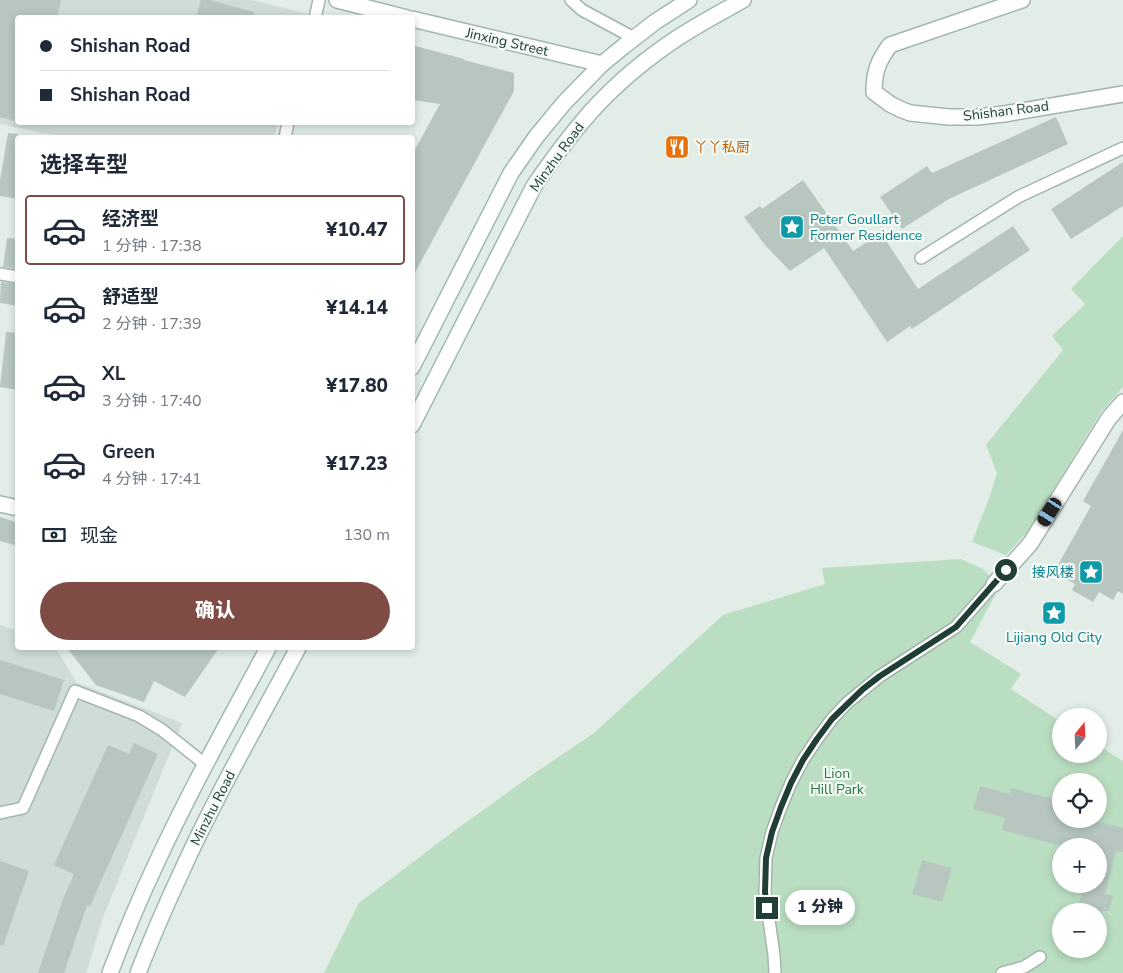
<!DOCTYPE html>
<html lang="zh">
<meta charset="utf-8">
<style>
:root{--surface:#fff;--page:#f6f6f7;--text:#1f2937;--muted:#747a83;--line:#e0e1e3;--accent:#7f4c45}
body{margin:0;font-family:"Nunito Sans","Noto Sans SC",sans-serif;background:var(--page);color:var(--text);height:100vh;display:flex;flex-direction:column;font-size:19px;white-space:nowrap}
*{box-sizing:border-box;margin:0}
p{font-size:16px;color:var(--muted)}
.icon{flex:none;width:28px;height:28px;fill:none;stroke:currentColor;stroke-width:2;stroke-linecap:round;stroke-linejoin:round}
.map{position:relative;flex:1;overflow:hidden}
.drawer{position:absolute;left:15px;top:135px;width:400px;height:515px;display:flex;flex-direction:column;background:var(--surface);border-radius:5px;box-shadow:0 2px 8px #0003}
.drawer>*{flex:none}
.hud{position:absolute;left:15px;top:15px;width:400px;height:110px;border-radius:5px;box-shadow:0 2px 8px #0003;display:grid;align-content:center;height:110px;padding:0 25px;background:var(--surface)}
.needle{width:32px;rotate:18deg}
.buttons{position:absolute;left:1052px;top:708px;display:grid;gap:10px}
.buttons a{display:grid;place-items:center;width:55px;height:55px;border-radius:50%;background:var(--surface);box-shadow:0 2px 8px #0003;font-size:25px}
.end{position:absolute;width:22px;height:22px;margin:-11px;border:6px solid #213e35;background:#fff;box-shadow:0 0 0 2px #fff}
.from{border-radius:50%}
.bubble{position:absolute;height:35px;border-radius:18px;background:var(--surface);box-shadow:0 2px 8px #0003;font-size:16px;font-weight:800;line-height:35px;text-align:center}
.car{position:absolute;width:15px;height:30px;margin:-15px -8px;border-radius:6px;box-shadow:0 0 4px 1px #0007;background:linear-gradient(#222 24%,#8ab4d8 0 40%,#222 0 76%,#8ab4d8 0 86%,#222 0)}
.hud b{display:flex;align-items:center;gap:18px;height:48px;font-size:19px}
.hud b+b{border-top:1px solid var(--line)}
.hud i{width:12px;height:12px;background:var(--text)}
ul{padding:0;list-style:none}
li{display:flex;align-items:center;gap:15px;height:70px;margin:0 10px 8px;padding:0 15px;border:2px solid transparent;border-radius:5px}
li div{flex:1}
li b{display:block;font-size:19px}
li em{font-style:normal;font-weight:800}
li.active{border-color:var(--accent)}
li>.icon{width:45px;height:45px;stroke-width:1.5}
h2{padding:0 25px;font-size:22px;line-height:60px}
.pay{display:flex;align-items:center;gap:12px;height:55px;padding:0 25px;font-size:19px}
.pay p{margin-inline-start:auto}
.action{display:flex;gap:10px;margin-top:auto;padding:10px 25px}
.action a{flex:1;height:58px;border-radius:30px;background:var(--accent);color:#fff;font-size:20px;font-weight:800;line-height:58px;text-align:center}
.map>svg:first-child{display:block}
.built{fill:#d0dcd6}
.green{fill:#badec2;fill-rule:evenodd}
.building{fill:#b7c7c0}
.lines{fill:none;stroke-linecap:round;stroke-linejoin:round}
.lane-casing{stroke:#a4b5ae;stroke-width:14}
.street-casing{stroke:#a4b5ae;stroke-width:18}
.secondary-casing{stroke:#a0b9af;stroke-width:18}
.lane{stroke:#fff;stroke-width:11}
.street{stroke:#fff;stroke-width:15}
.secondary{stroke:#fff;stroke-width:15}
.route{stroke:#213e35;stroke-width:6}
.labels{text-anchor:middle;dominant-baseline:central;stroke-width:4.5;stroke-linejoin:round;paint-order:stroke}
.street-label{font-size:14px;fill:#213e35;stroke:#f3f9f5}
.food-label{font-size:14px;fill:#c56008;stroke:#f3f9f5;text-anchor:start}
.culture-label{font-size:14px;fill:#0d838f;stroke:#f3f9f5;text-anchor:start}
.park-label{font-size:14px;fill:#2a7644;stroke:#f3f9f5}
</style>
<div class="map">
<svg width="1123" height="973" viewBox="0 0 1123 973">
<rect width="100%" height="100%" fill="#e2ede7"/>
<!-- built -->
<path class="built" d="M0,0h251l57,14 -1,4h-289v104l260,1 -4,14 -206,1 -68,-14z
M0,625l17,6 1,17h38l20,34 106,41 -78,192 -18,58h-86z"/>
<!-- green -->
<path class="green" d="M1123,236v151l-22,25 -73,119 -22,24 -34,-13 18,-46 7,-23 -11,-28 77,-95 -11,-14 33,-32 -14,-15z
M961,559l22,10 17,17 -30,56 51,32 -10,15 50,33v32h38v-8l24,15v212h-799l35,-70 95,-72 75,-54 65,-44 129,-118 102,-31 -3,-16zM1061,781h38v38h-38zM1061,846h38v38h-38zM1061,911h38v38h-38z"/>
<!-- building -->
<path class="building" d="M0,0h61l-4,18h-39v104l-18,-5z
M201,0h9l44,12v6h-58z
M412,45l52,14v1l50,13v18l-102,187v-123l28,-51 -28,-4z
M1056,117l12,27 -119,55 -47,30 -22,-32 47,-31 5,7z
M8,133l10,1v65l-18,-3v-15z
M1123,162v44l-52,33 -20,-30z
M803,180l50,71 28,-18 37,56 95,-63 17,24 -118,79 -2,-3 -23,16 -63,-94 -34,23 -25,-26 -21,-28 16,-11 2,3z
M7,238l11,1v30l-15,-2z
M1,282l17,2v22l-18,-3z
M6,332l12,1v57l-18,-3z
M1123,430v164l-5,-3 -5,9 -14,-8 -6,10 -21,-12 3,-6 -21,-12 37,-66 -8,-5z
M0,517l18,6v23l-18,-5z
M67,648h152l-34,49 -31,-16 -10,21 -48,-17z
M0,660l64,20 -10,31 -54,-17z
M134,743l24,11 -68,152 -3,-1 -23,68h-26l25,-74 11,-25 -20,-9 54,-120 21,9z
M980,786l30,8 1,-6 50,13v18h27l35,9v24l-7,-1 -11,43 8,2 -4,15h-32l7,-27h15v-38h-37l-60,-16 3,-12 -32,-9z
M922,860l30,8 -10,34 -30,-8z
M0,861l29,10 -26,75 -3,-1z"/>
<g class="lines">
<defs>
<path id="lane" d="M571,0l11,10 52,28
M315,18l4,-18
M285,138l3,-16
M921,258l97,-61 105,-49
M0,274l18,3
M0,813l23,-5 52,-117 64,25 23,14 44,35
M775,973l-1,-18 -9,-63 1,-34 6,-26 9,-25 10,-24 12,-23 14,-21 15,-20 15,-16 33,-27 76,-49 38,-43
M1002,973l22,-6 16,-10"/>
<path id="street" d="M337,0l70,18
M1022,0l-132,45c-12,16 -16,27 -16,47l16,12 10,5 10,4 39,4h28l27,-3 119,-20
M412,19l190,45
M0,504l18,4
M994,584l36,-40 79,-126 14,-16"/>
<path id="secondary" d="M412,367l99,-194 25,-36 28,-34 38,-39 22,-18 31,-24 34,-22
M412,425l122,-239c15,-22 31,-44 48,-64 25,-30 56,-57 88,-79 23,-16 48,-29 73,-43
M110,973c14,-37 29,-73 46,-109 34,-74 74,-145 112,-216
M138,973c13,-33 27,-66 42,-98 35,-78 78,-152 118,-227"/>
</defs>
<!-- lane casing -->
<use href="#lane" class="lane-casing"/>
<!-- street casing -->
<use href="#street" class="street-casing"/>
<!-- secondary casing -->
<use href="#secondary" class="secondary-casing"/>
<!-- lane -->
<use href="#lane" class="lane"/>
<!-- street -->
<use href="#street" class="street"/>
<!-- secondary -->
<use href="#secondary" class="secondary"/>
</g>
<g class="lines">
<!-- route -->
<path class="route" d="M767,908l-2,-16 1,-34 6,-26 9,-25 10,-24 12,-23 14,-21 15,-20 31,-30 17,-13 76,-49 50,-57"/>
</g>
<!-- icons -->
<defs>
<symbol id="restaurant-square" viewBox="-11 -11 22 22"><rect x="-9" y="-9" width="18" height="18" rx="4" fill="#e8710a" stroke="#f3f9f5"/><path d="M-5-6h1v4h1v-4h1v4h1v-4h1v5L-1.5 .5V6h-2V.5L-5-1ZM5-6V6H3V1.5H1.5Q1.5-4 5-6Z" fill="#fff"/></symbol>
<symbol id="sight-square" viewBox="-11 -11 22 22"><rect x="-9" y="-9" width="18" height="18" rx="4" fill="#0f9aa8" stroke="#f3f9f5"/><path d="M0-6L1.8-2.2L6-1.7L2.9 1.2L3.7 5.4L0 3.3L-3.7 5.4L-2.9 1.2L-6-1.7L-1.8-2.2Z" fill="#fff"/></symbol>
</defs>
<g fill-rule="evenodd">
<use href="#restaurant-square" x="663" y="133" width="28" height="28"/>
<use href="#sight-square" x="778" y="213" width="28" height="28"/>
<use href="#sight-square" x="1077" y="558" width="28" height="28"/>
<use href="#sight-square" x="1040" y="599" width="28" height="28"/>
</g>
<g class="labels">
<!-- street labels -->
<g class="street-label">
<text transform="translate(507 42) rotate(13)">Jinxing Street</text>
<text transform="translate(1006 111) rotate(-7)">Shishan Road</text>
<text transform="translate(557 157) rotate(-54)">Minzhu Road</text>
<text transform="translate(213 808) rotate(-63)">Minzhu Road</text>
</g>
<!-- food labels -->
<g class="food-label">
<text x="694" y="147">丫丫私厨</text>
</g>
<!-- culture labels -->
<g class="culture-label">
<text x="810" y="219">Peter Goullart<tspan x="810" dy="16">Former Residence</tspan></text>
<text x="1074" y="572" text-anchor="end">接风楼</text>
<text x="1054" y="637" text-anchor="middle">Lijiang Old City</text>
</g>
<!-- park labels -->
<g class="park-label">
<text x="837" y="773">Lion<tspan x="837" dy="16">Hill Park</tspan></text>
</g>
</g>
</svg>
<div class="buttons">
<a><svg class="needle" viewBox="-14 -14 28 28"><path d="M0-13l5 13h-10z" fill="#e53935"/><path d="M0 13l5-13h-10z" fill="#747a83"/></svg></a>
<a><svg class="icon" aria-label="locate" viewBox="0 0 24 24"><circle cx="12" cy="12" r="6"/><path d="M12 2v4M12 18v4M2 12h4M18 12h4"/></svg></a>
<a>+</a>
<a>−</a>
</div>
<i class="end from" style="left:1006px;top:570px"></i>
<i class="end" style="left:767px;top:908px"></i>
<div class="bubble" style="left:785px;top:890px;width:70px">1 分钟</div>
<i class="car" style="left:1050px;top:512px;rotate:212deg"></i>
<div class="hud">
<b><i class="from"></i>Shishan Road</b>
<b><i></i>Shishan Road</b>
</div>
<section class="drawer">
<h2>选择车型</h2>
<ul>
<li class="active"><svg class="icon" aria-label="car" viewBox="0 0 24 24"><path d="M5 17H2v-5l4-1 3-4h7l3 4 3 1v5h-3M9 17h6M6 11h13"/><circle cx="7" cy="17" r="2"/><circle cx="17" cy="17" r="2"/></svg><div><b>经济型</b><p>1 分钟 · 17:38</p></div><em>¥10.47</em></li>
<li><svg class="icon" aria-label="car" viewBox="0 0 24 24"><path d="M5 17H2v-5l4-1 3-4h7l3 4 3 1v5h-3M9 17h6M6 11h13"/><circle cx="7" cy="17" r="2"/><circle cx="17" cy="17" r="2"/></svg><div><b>舒适型</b><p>2 分钟 · 17:39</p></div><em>¥14.14</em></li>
<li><svg class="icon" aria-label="car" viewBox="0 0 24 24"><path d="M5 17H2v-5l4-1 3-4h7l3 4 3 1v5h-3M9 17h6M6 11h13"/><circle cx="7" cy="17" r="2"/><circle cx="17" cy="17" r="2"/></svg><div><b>XL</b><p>3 分钟 · 17:40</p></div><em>¥17.80</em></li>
<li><svg class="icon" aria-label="car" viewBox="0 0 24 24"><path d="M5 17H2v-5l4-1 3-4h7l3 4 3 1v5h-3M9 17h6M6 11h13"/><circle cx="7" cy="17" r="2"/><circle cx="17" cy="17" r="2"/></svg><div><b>Green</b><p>4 分钟 · 17:41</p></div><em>¥17.23</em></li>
</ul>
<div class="pay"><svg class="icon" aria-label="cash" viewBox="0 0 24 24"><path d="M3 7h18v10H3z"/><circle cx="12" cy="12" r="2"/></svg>现金<p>130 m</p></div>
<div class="action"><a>确认</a></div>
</section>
</div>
